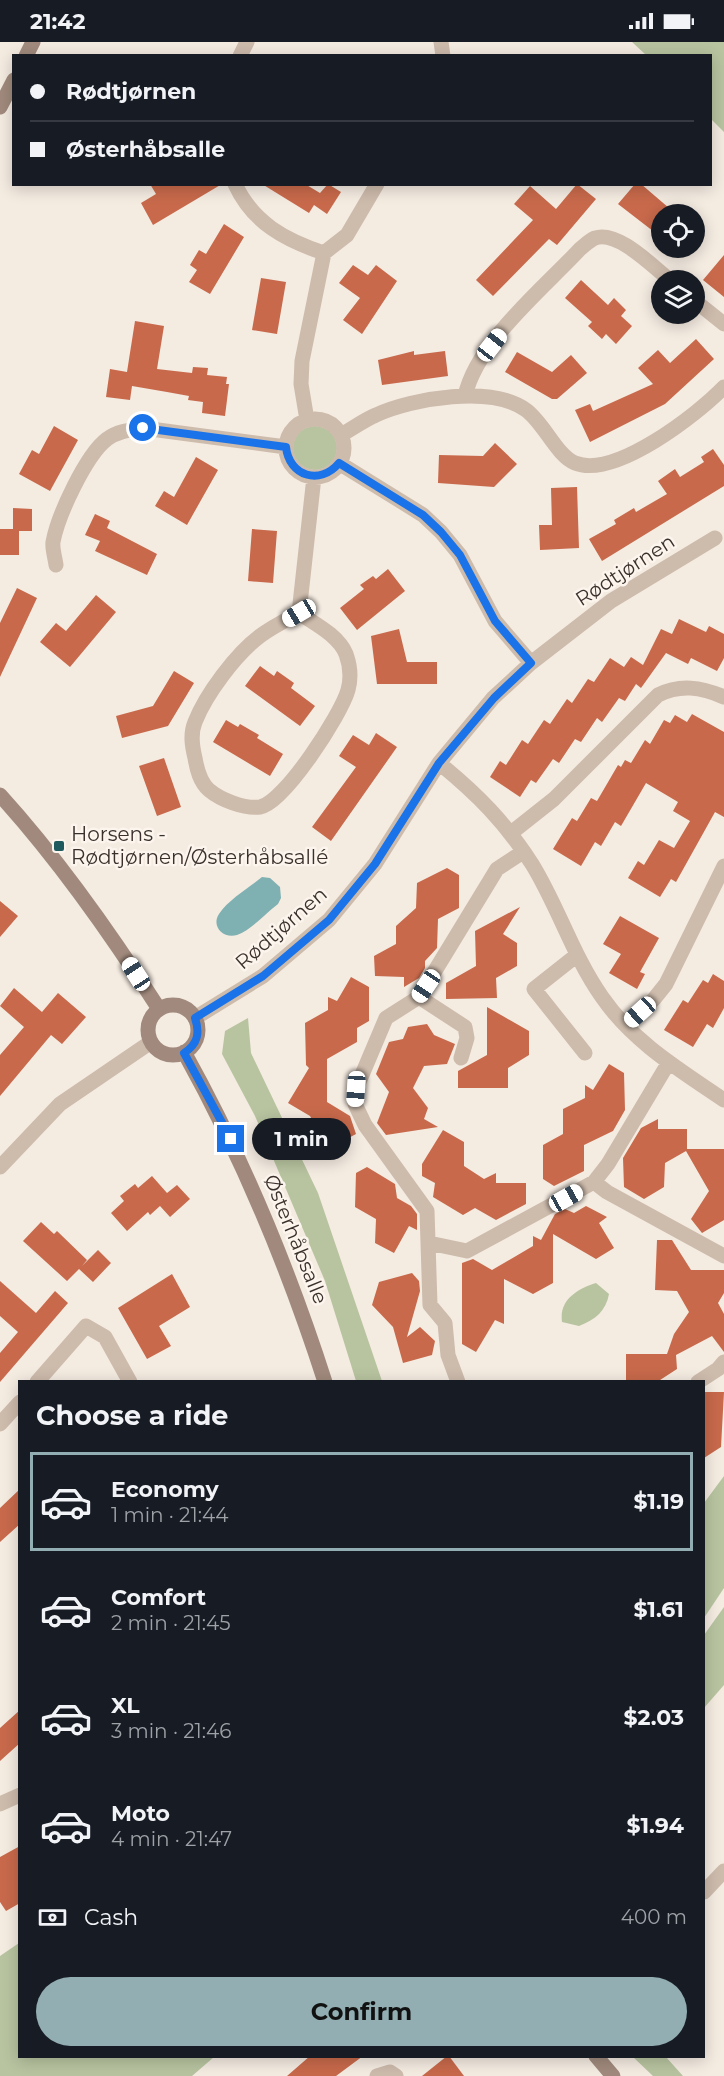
<!DOCTYPE html>
<meta charset="utf-8">
<style>
:root{--surface:#171b24;--page:#20242c;--text:#f1f3f6;--muted:#9ea1a6;--line:#363941;--accent:#92aeb2}
body{margin:0;font-family:Montserrat,sans-serif;background:var(--page);color:var(--text);height:100vh;display:flex;flex-direction:column;font-size:22px;white-space:nowrap}
*{box-sizing:border-box;margin:0}
p{font-size:20px;color:var(--muted)}
.icon{flex:none;width:33px;height:33px;fill:none;stroke:currentColor;stroke-width:2;stroke-linecap:round;stroke-linejoin:round}
.map{position:relative;flex:1;overflow:hidden}
.details{position:absolute;left:18px;top:1338px;width:687px;height:678px;display:flex;flex-direction:column;background:var(--surface);border-radius:0px;box-shadow:0 3px 15px #0003}
.details>*{flex:none}
.guide{position:absolute;left:12px;top:12px;width:700px;height:132px;border-radius:0px;box-shadow:0 3px 15px #0003;display:grid;align-content:center;height:132px;padding:0 18px;background:var(--surface)}
.controls{position:absolute;left:651px;top:162px;display:grid;gap:12px}
.controls a{display:grid;place-items:center;width:54px;height:54px;border-radius:50%;background:var(--surface);box-shadow:0 3px 15px #0003;font-size:30px}
.end{position:absolute;width:27px;height:27px;margin:-14px;border:8px solid #1a73e8;background:#fff;box-shadow:0 0 0 3px #fff}
.from{border-radius:50%}
.bubble{position:absolute;height:42px;border-radius:21px;background:var(--surface);box-shadow:0 3px 15px #0003;font-size:20px;font-weight:700;line-height:42px;text-align:center}
.car{position:absolute;width:18px;height:36px;margin:-18px -9px;border-radius:8px;box-shadow:0 0 4px 2px #0007;background:linear-gradient(#fff 24%,#345 0 40%,#fff 0 76%,#345 0 86%,#fff 0)}
.guide b{display:flex;align-items:center;gap:21px;height:57px;font-size:22px}
.guide b+b{border-top:2px solid var(--line)}
.guide i{width:15px;height:15px;background:var(--text)}
ul{padding:0;list-style:none}
li{display:flex;align-items:center;gap:18px;height:99px;margin:0 12px 9px;padding:0 6px;border:3px solid transparent;border-radius:0px}
li div{flex:1}
li b{display:block;font-size:22px}
li em{font-style:normal;font-weight:700}
li.selected{border-color:var(--accent)}
li>.icon{width:54px;height:54px;stroke-width:1.5}
h2{padding:0 18px;font-size:27px;line-height:72px}
.pay{display:flex;align-items:center;gap:15px;height:66px;padding:0 18px;font-size:22px}
.pay p{margin-inline-start:auto}
.action{display:flex;gap:12px;margin-top:auto;padding:12px 18px}
.action a{flex:1;height:69px;border-radius:36px;background:var(--accent);color:#111;font-size:24px;font-weight:700;line-height:69px;text-align:center}
.status{display:flex;justify-content:space-between;align-items:center;height:42px;padding:0 30px;background:var(--surface);direction:ltr}
.status svg{height:16px;fill:currentColor}
.map>svg:first-child{display:block}
.green{fill:#b8c4a0}
.water{fill:#7fb0b2}
.building{fill:#c8694b}
.lines{fill:none;stroke-linecap:round;stroke-linejoin:round}
.street{stroke:#cdbbac;stroke-width:15}
.secondary{stroke:#a18a7d;stroke-width:15}
.route{stroke:#1a73e8;stroke-width:8}
.poi-dot{fill:#1f5a5e;stroke:#fbf5ee;stroke-width:2}
.labels{text-anchor:middle;dominant-baseline:central;stroke-width:5;stroke-linejoin:round;paint-order:stroke}
.street-label{font-size:20px;fill:#3b302b;stroke:#fbf5ee}
.poi-label{font-size:20px;fill:#3b302b;stroke:#fbf5ee;text-anchor:start}
</style>
<div class="status"><b>21:42</b><svg viewBox="0 0 49 12"><path d="M0 12V9h3v3zM5 12V6h3v6zM10 12V3h3v9zM15 12V0h3v12zM26 1h20v11H26zM47 4h2v5h-2z"/></svg></div>
<div class="map">
<svg width="724" height="2034" viewBox="0 0 724 2034">
<rect width="100%" height="100%" fill="#f4ebe1"/>
<!-- green -->
<path class="green" d="M632,0h92v90l-13,-13v-63l-65,-1z
M293 406a22 22 0 1 1 44 0a22 22 0 1 1-44 0Z
M248,976l3,35 67,140 64,188h-26l-31,-100 -70,-165 -33,-62 3,-23z
M596,1241l13,11c-3,17 -14,26 -30,32l-17,-4c-3,-22 15,-33 34,-39z
M724,1434v112l-20,30v-115z
M724,1565v78l-20,23v-73z
M19,1901l1,113 194,1 -22,19h-192v-120z
M633,2015h33l17,19h-30z"/>
<!-- water -->
<path class="water" d="M262,835l8,1 10,9 1,11 -3,6c-12,9 -27,26 -41,31 -14,4 -26,-9 -18,-21 10,-15 30,-26 43,-37z"/>
<!-- building -->
<path class="building" d="M150,142h72l-69,41 -12,-22 15,-9z
M262,142h43l15,9 8,-9 13,8 -14,22 -13,-9 -5,8z
M577,142l19,15 -39,46 -8,-6 -56,57 -17,-16 57,-60 -19,-16 16,-18 26,23z
M635,142h6l35,30h-14v24l-44,-34z
M224,182l20,13 -34,57 -21,-12 8,-12 -7,-5 9,-15 7,4z
M724,213v42l-21,-17z
M353,223l15,10 8,-10 21,16 -35,53 -19,-14 17,-22 -21,-15z
M261,236l25,4 -9,52 -25,-4z
M581,238l27,25 6,-7 12,12 -5,6 11,10 -16,18 -10,-10 -4,5 -14,-13 4,-4 -27,-24z
M135,279l29,5 -7,43 35,4 1,-6 15,1 -1,7 20,2 -1,7h3l-4,32 -23,-3 1,-11 -15,-2 1,-4 -22,-4 -35,-6 -2,14 -24,-3 4,-28 17,3z
M696,297l18,20 -49,45 -75,38 -15,-32 15,-6 3,7 60,-27 -15,-16 20,-18 12,13z
M414,309v4l31,-4 3,25 -66,9 -4,-25z
M517,310l35,20 19,-17 16,18 -30,26h-5l-47,-27z
M54,384l24,14 -28,51 -31,-17 13,-24 7,4z
M495,401l22,21 -23,23 -56,-4 1,-28 44,1z
M713,407l11,16v21l-122,75 -13,-22 27,-15 -2,-4 20,-12 2,4 31,-18 -9,-13 17,-12 5,8 24,-15 -3,-5z
M196,415l22,13 -31,55 -32,-19 9,-15 10,6z
M577,445l2,61 -39,2 -1,-25h13l-1,-37z
M13,466l19,1v22h-13v24h-19v-26h13z
M95,472l15,7 -3,7 50,26 -10,21 -52,-24 5,-10 -15,-6z
M252,487l25,2 -4,52 -25,-2z
M388,527l17,22 -48,39 -17,-22 24,-19 -4,-4 13,-9 3,3z
M17,546l20,10 -37,79v-54z
M96,553l20,17 -46,55 -30,-25 16,-19 10,8z
M679,577l27,13 3,-6 15,8v24l-7,13 -26,-13 -3,6 -22,-11 -25,35 -5,-4 -11,17 -6,-3 -17,24 -5,-4 -16,24 -6,-3 -16,24 -6,-4 -17,24 -5,-3 -11,17 -30,-20 10,-16 6,4 16,-25 6,4 16,-24 6,4 17,-25 5,4 16,-24 6,3 16,-24 14,9 7,-10 12,8 18,-36 11,5z
M399,587l8,33h30v22h-60l-6,-48z
M260,624l14,10 3,-5 17,12 -3,5 24,18 -15,20 -55,-40z
M174,629l20,12 -26,43 -46,12 -6,-22 37,-10z
M692,672l32,18v85l-9,-5 -39,70 -5,-3 -11,18 -32,-19 10,-17 6,4 15,-25 15,8 16,-27 -17,-10 5,-9 -32,-19 -25,43 -6,-4 -14,24 -6,-4 -14,24 -28,-17 19,-31 5,3 14,-23 6,3 21,-36 3,2 4,-7 6,3 14,-23 5,4 14,-24 6,3 5,-8 12,7z
M226,678l12,7 2,-3 19,11 -2,3 26,16 -13,22 -57,-34z
M376,691l21,14 -66,94 -19,-14 44,-60 -17,-11 14,-21 16,10z
M164,716l17,49 -24,9 -18,-50z
M447,826l12,7v33l-21,11 -1,29 -12,13v7l-6,10 -15,9v-10l-29,-1 -1,-20 22,-12v-18l20,-18 1,-25z
M0,859l18,15 -18,21z
M520,865l-17,27 14,9v23l-21,12 1,20 -51,1v-16l30,-17 -1,-35z
M620,874l39,22 -19,34 5,2 -8,15 -28,-16 12,-19 -18,-10z
M713,932l11,7v27l-11,20 -6,-4 -14,23 -29,-17 19,-30 5,3 15,-23 5,3z
M351,935l18,10v34l-12,7v14l-30,17v43l23,14 6,18 -28,15 -18,-33 -22,-13 21,-35 -3,-3 -1,-42 23,-13v-13l9,4z
M14,946l28,24 16,-19 28,24 -24,27 -11,-9 -51,61v-41l24,-28 -24,-21z
M487,965l42,24v24l-21,13v20h-50v-17l29,-16z
M427,982l7,11 21,9 -8,20 -23,2 -11,22 15,20 -4,11 14,8 -52,8 -9,-12 12,-31 -13,-18 13,-32 14,-3 5,-12z
M609,1022l15,9 1,37 -12,21 -29,14v26l-30,15 -11,-7v-34l20,-11v-25l22,-11v-13l8,5z
M658,1077v10h29v20h37v71l-22,13 -11,-14 18,-28 -23,-40 -21,12 -1,24 -20,12 -20,-12 -1,-29 18,-30z
M443,1088l21,12v24l20,13 12,-6v10h30v21l-30,16 -21,-12 -12,7 -30,-18 2,-14 -13,-7v-12z
M367,1125l28,17 2,14 14,8 6,8v16l-8,-4 -15,27 -19,-10 1,-24 -21,-12 1,-34z
M152,1134l15,17 10,-8 13,14 -20,18 -10,-11 -10,9 -2,-3 -21,19 -16,-18 13,-12 -4,-5 15,-12 3,4z
M586,1164l21,11 -8,6 15,25 -18,11 -43,-25v49l-20,11 -29,-15v45l-9,-4 -19,32 -14,-8v-81l11,-4 19,11 41,-24v-10l8,4 14,-26 10,-5 9,4z
M41,1180l13,12 3,-3 30,29 -5,6 16,-16 13,13 -18,19 -14,-13 -12,12 -44,-40z
M657,1198h15l19,30h33v23l-6,10 6,11v38l-12,-16 -36,19 1,14 -20,13h-31v-28h41l7,-20 15,-22 -12,-21 -22,-1z
M412,1231l7,8 1,10 -13,46 13,-10 15,14 -3,14 -29,8 -10,-36 -21,-22 7,-23z
M172,1232l18,33 -31,19 12,20 -24,13 -29,-51z
M0,1239l36,32 19,-22 13,12 -68,79v-29l18,-21 -18,-16z
M704,1350h20l-3,55 -17,11z
M20,1447v35l-20,18v-34z
M20,1668v33l-20,18v-33z
M20,1804v57l-14,8 -6,-9v-45z
M310,2014h53l-27,20h-49z
M449,2014l15,20h-42l25,-20z"/>
<g class="lines">
<!-- street -->
<path class="street" d="M441,0l2,14
M240,14l7,-14
M235,142c18,39 50,56 89,69
M694,258l30,24
M465,354c12,-54 78,-107 115,-147 5,-4 10,-9 15,-11 23,-8 58,29 75,42
M286 406a29 29 0 1 1 58 0a29 29 0 1 1-58 0Z
M307,378l-6,-36 1,-23 22,-108 23,-18 30,-51
M341,393c11,-6 23,-15 35,-20 37,-17 116,-30 150,-5 18,13 31,46 49,53 40,16 123,-49 149,-76
M339,421l84,52 18,17 19,23 35,66 36,42
M56,523c-1,-8 -4,-16 -3,-23 5,-27 33,-87 54,-103 11,-8 23,-9 36,-11l143,19
M299,571c-13,7 -27,14 -39,23 -24,18 -54,58 -65,86 -5,12 -3,24 0,36 2,12 5,24 14,32 12,10 35,19 51,17 24,-4 81,-92 88,-117 3,-11 2,-25 -2,-36 -8,-19 -31,-30 -47,-41l15,-136
M439,721c38,31 66,59 93,101 26,42 41,92 70,133 31,45 78,73 122,103
M511,791l43,-34 104,-104c22,-11 43,-8 66,2
M577,913l-43,34 51,64
M419,955l46,30 2,11 -6,20
M195,976l68,-42 66,-56 46,-56 64,-101 54,-65 38,-35 80,-62 104,-63
M626,983l28,-26 12,-15 58,-118
M0,1125l60,-63 91,-62
M594,1140l13,10 117,64
M429,1201l38,8 127,-69 14,-18 61,-102
M37,1340l49,-56 19,11 25,45
M458,1340l-10,-27 -3,-32 -15,-18 -3,-94 -62,-86 -10,-21 1,-15 30,-71 33,-21 78,-128 26,-17
M698,1340l20,-13 6,-7
M0,1382l20,-22
M0,1762l20,-9
M704,1850l20,-21
M377,2034l13,-4 6,4"/>
<!-- secondary -->
<path class="secondary" d="M26,14l7,-14
M0,65l14,-27
M0,753c60,66 111,139 159,214
M148 988a25 25 0 1 1 50 0a25 25 0 1 1-50 0Z
M184,1010c59,106 104,215 141,330
M596,2014l17,20"/>
</g>
<g class="lines">
<!-- route -->
<path class="route" d="M143,386l143,19c3,29 34,39 53,16l84,52 18,17 19,23 35,66 36,42 -37,35 -55,65 -64,101 -46,56 -66,56 -68,42c5,15 3,26 -11,35l47,86"/>
</g>
<!-- markers -->
<rect class="poi-dot" x="53" y="798" width="12" height="12" rx="3"/>
<g class="labels">
<!-- street labels -->
<g class="street-label">
<text transform="translate(625 528) rotate(-33)">Rødtjørnen</text>
<text transform="translate(281 886) rotate(-41)">Rødtjørnen</text>
<text transform="translate(296 1197) rotate(68)">Østerhåbsalle</text>
</g>
<!-- poi labels -->
<g class="poi-label">
<text x="71" y="792">Horsens -<tspan x="71" dy="23">Rødtjørnen/Østerhåbsallé</tspan></text>
</g>
</g>
</svg>
<div class="controls">
<a><svg class="icon" aria-label="locate" viewBox="0 0 24 24"><circle cx="12" cy="12" r="6"/><path d="M12 2v4M12 18v4M2 12h4M18 12h4"/></svg></a>
<a><svg class="icon" aria-label="layers" viewBox="0 0 24 24"><path d="M12 4l9 5-9 5-9-5zM3 14l9 5 9-5"/></svg></a>
</div>
<i class="end from" style="left:143px;top:386px"></i>
<i class="end" style="left:231px;top:1097px"></i>
<div class="bubble" style="left:252px;top:1076px;width:99px">1 min</div>
<i class="car" style="left:492px;top:303px;rotate:38deg"></i>
<i class="car" style="left:299px;top:571px;rotate:239deg"></i>
<i class="car" style="left:136px;top:932px;rotate:327deg"></i>
<i class="car" style="left:426px;top:944px;rotate:214deg"></i>
<i class="car" style="left:640px;top:970px;rotate:228deg"></i>
<i class="car" style="left:356px;top:1047px;rotate:184deg"></i>
<i class="car" style="left:566px;top:1156px;rotate:61deg"></i>
<div class="guide">
<b><i class="from"></i>Rødtjørnen</b>
<b><i></i>Østerhåbsalle</b>
</div>
<section class="details">
<h2>Choose a ride</h2>
<ul>
<li class="selected"><svg class="icon" aria-label="car" viewBox="0 0 24 24"><path d="M5 17H2v-5l4-1 3-4h7l3 4 3 1v5h-3M9 17h6M6 11h13"/><circle cx="7" cy="17" r="2"/><circle cx="17" cy="17" r="2"/></svg><div><b>Economy</b><p>1 min · 21:44</p></div><em>$1.19</em></li>
<li><svg class="icon" aria-label="car" viewBox="0 0 24 24"><path d="M5 17H2v-5l4-1 3-4h7l3 4 3 1v5h-3M9 17h6M6 11h13"/><circle cx="7" cy="17" r="2"/><circle cx="17" cy="17" r="2"/></svg><div><b>Comfort</b><p>2 min · 21:45</p></div><em>$1.61</em></li>
<li><svg class="icon" aria-label="car" viewBox="0 0 24 24"><path d="M5 17H2v-5l4-1 3-4h7l3 4 3 1v5h-3M9 17h6M6 11h13"/><circle cx="7" cy="17" r="2"/><circle cx="17" cy="17" r="2"/></svg><div><b>XL</b><p>3 min · 21:46</p></div><em>$2.03</em></li>
<li><svg class="icon" aria-label="car" viewBox="0 0 24 24"><path d="M5 17H2v-5l4-1 3-4h7l3 4 3 1v5h-3M9 17h6M6 11h13"/><circle cx="7" cy="17" r="2"/><circle cx="17" cy="17" r="2"/></svg><div><b>Moto</b><p>4 min · 21:47</p></div><em>$1.94</em></li>
</ul>
<div class="pay"><svg class="icon" aria-label="cash" viewBox="0 0 24 24"><path d="M3 7h18v10H3z"/><circle cx="12" cy="12" r="2"/></svg>Cash<p>400 m</p></div>
<div class="action"><a>Confirm</a></div>
</section>
</div>
